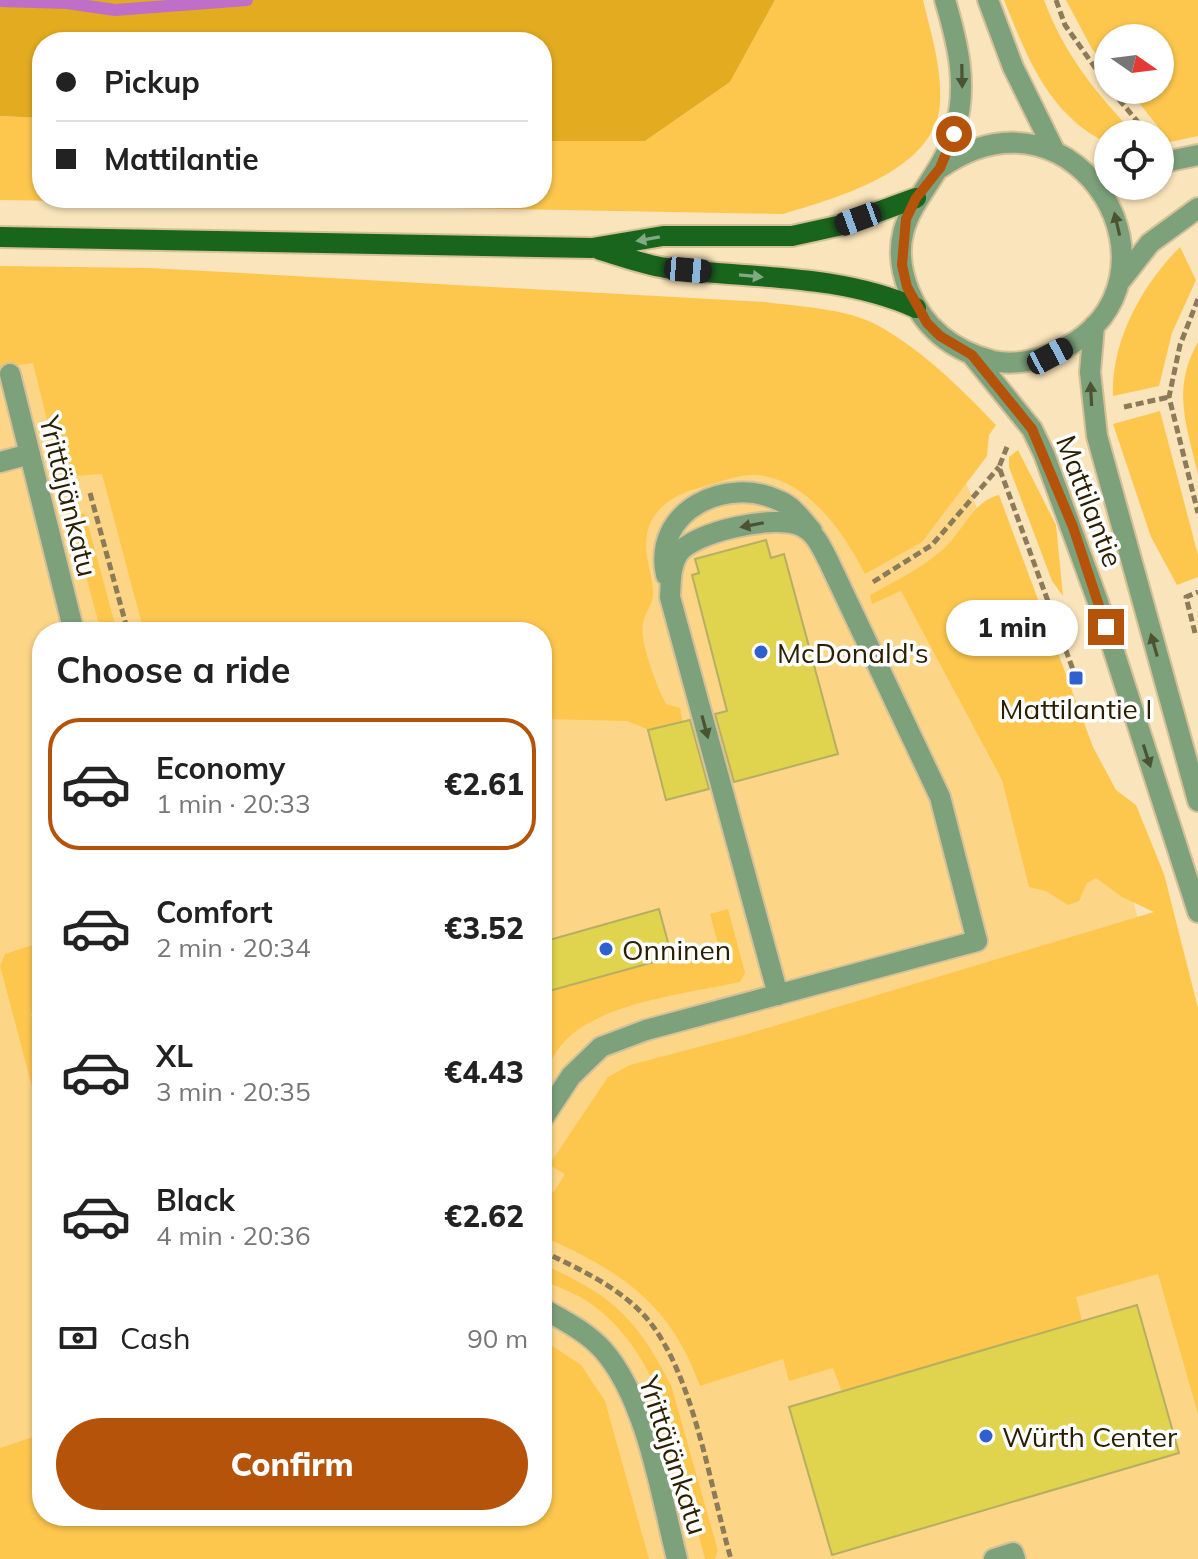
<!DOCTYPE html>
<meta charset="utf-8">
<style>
:root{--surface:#fff;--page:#f6f6f6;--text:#222;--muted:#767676;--line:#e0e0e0;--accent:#b45309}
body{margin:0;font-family:Mulish,sans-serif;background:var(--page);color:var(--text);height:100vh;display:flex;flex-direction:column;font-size:30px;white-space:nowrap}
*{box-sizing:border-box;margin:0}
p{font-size:26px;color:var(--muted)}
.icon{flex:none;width:44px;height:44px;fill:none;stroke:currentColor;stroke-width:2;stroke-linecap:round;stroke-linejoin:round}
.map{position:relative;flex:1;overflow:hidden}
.details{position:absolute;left:32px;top:622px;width:520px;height:904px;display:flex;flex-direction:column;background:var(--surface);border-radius:32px;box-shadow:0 2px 6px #0004}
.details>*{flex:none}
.guide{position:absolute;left:32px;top:32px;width:520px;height:176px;border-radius:32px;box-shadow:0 2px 6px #0004;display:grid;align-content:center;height:176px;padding:0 24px;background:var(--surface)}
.needle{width:52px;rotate:104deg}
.tools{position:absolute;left:1094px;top:24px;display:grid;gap:16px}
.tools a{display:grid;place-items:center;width:80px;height:80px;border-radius:50%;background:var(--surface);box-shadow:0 2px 6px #0004;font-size:40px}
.end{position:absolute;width:36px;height:36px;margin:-18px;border:10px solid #b45309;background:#fff;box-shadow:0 0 0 4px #fff}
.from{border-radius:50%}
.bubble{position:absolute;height:56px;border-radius:28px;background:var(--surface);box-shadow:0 2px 6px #0004;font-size:26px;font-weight:800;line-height:56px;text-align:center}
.car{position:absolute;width:24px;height:48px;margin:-24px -12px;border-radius:10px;box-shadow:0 0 6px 2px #0007;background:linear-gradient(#222 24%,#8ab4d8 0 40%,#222 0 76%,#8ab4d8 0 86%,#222 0)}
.guide b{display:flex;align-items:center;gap:28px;height:76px;font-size:30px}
.guide b+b{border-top:2px solid var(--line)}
.guide i{width:20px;height:20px;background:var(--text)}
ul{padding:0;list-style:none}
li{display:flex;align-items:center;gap:24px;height:132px;margin:0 16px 12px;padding:0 8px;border:4px solid transparent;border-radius:32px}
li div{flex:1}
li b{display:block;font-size:30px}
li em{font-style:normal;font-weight:800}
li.active{border-color:var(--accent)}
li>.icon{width:72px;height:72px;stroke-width:1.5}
h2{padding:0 24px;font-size:36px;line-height:96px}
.pay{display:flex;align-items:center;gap:20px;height:88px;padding:0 24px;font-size:30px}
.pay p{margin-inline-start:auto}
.primary-button{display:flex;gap:16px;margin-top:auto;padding:16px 24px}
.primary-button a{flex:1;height:92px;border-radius:48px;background:var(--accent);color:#fff;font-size:32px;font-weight:800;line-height:92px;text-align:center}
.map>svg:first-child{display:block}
.built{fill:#fdd586;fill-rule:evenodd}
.green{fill:#fdc74e}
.forest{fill:#e2ab20}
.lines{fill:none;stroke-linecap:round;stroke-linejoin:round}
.stream{stroke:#bf6fc7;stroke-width:12}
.building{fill:#e0d34d;stroke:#b5ae63;stroke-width:2}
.minor-casing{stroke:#d4c19a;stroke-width:24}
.major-casing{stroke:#d4c19a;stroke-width:24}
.path{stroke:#8c7b58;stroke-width:5;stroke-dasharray:8 4;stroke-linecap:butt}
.minor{stroke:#7da17b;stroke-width:20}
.major{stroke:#19651d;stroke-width:20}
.oneway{fill:#4c5332}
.oneway2{fill:#80aa83}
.route{stroke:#b45309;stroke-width:10}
.poi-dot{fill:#3060cf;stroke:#fff;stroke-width:3}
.labels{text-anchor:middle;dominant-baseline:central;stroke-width:7;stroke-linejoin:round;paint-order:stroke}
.street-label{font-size:28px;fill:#2c1f01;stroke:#fff}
.poi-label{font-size:28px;fill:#2c1f01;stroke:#fff;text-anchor:start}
</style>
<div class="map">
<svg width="1198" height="1559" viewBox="0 0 1198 1559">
<rect width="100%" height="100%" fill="#f9e4bb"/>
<!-- built -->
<path class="built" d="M0,307l933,101 171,389 94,336v426h-1198zM42,632h500v884h-500z"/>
<!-- green -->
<path class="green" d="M775,0h148c8,34 19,67 17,103 -4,68 -104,95 -157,111l-783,-14v-84l42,2v80h500v-57h103l85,-59z
M1004,0h40c20,54 51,92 91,134h-27v8h-3c-57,-29 -78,-85 -101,-142z
M1066,0h132v136l-28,6 -41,-52h31v-52h-52v28l-16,-17z
M1180,247l16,33 -24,53 -13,53 -46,10c-2,-55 29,-111 67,-149z
M0,266l150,2 615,34c36,5 81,6 114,24 43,24 83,63 117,99l-7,10 -2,21 -65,86 -57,32c-21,-41 -56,-93 -107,-99 -18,-2 -42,9 -59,13 -24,6 -47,20 -52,46 -4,21 6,40 6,60 0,10 -8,19 -10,29 -4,18 14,64 23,81l14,4 4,22 -10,6 -3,-12 -22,6 -22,-9 -85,-2v-87h-398l-42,-158 -41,3 -28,-114 -33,5z
M1198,342v133c-11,-50 -27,-85 0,-133z
M1160,411l38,144v22l-21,8 -26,-48 -38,-113z
M1018,450l38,75 7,71 -11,-15 -43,-114v-10z
M999,495l94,252 23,43 20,15 28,69 34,134v406l-40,-140 -82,23 6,24 -240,71 -9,-24 -44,13 -6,-22 -83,27c-30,-84 -80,-115 -158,-150v-49l12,5 11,-18 -16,-9 59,-88 22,-12 114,-30 410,-123 -32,-15 -26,-19 -9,5 -8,18 -11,4 -22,-14 -17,-4 -27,-107 -101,-189 -29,13 -2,-9c25,-14 50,-26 71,-44 22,-18 30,-49 58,-56z
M85,513l32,119h-16l-31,-115z
M728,909l17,64 -5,9c-50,11 -136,20 -173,57 -10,9 -17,24 -25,36v-82l130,-36 48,-5 -10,-38z
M42,942v68l-11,4 11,41v69l-42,-158 5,-12z
M542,1264c70,31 94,53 129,121l47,166 -3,8h-10c-24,-88 -36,-203 -118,-258 -14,-9 -30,-14 -45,-21z
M542,1339l39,26 24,36 44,158h-649v-111l42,-14v82h500z"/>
<!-- forest -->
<path class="forest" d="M0,0h775l-45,82 -85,59h-103v-99h-500v76l-42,-2z"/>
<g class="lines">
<!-- stream -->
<path class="stream" d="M0,1l67,2 48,7 132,-10"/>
</g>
<!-- building -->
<path class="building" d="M766,540l5,18 13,-4 54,200 -104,28 -19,-68 12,-3 -35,-136 7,-2 -4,-14z
M690,720l19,69 -43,11 -18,-70z
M659,909l13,48 -130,36v-51z
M1137,1305l42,148 -347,102 -43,-148z"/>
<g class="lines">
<defs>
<path id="minor" d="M988,0l25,67 41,83
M1160,163l38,-8
M940,168c139,-97 257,112 123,181 -20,10 -46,17 -70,12 -39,-10 -69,-32 -84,-70 -30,-75 30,-100 46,-161 13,-45 3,-86 -10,-130
M1121,280l29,-37 48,-35
M1094,326l-4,46 7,64 101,365
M972,355l60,74 12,25 54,148 100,310
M10,374l64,258
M0,462l30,-8
M666,575c-14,-65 61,-100 114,-74 14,6 22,19 32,30
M542,1120l29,-44 30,-29 45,-17 331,-89 -37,-144 -112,-237c-7,-13 -12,-27 -27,-34 -24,-12 -107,5 -123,28 -8,13 -7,28 -8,43l108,398
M542,1308c21,12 45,24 61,42 44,50 58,146 74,209
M994,1559l19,-6 2,6"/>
<path id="major" d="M0,237l592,11 71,-12h129l50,-11 74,-27
M600,250c21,6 44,15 66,18 84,11 171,5 250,40"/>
</defs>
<!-- minor casing -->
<use href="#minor" class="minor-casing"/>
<!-- major casing -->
<use href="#major" class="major-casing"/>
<!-- path -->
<path class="path" d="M1056,0l9,25 43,61
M1111,90l37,44
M1198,299l-18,46 -11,52 29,116
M1124,407l45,-10
M1007,447l-8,20 77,211
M90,493l38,139
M873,582l59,-37 67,-78
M1195,633l-9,-36 12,-5
M542,1251c35,17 71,33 99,61 52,53 69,176 90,247"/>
<!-- minor -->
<use href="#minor" class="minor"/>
<!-- major -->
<use href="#major" class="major"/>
</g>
<!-- one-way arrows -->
<defs><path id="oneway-solid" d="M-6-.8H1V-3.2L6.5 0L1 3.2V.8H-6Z" transform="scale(2)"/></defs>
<g class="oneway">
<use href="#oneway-solid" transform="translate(962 76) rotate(89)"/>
<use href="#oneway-solid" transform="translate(1117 224) rotate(-103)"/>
<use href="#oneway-solid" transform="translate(1091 394) rotate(-93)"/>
<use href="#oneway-solid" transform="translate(752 525) rotate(169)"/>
<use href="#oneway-solid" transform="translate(1154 645) rotate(-106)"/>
<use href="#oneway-solid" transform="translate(705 727) rotate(75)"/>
<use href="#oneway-solid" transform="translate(1147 756) rotate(72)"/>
</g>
<g class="oneway2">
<use href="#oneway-solid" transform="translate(648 239) rotate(170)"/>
<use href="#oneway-solid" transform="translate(751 276) rotate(5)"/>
</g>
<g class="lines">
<!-- route -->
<path class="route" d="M954,134l-14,34 -24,30 -10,21 -4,46 5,22 20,36 13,13 32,19 60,74 41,98 33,100"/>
</g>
<!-- markers -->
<g class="poi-dot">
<circle cx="761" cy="652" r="8"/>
<rect x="1068" y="670" width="16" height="16" rx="4"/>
<circle cx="606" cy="949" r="8"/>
<circle cx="986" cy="1436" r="8"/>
</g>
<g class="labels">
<!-- street labels -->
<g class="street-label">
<text transform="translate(69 496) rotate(76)">Yrittäjänkatu</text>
<text transform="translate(1090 501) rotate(69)">Mattilantie</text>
<text transform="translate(674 1455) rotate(72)">Yrittäjänkatu</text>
</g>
<!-- poi labels -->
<g class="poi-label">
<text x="777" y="652">McDonald's</text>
<text x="1076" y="708" text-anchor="middle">Mattilantie I</text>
<text x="622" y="949">Onninen</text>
<text x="1002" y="1436">Würth Center</text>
</g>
</g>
</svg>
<div class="tools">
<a><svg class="needle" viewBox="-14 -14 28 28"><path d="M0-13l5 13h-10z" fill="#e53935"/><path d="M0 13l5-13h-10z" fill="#767676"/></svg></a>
<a><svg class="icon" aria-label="locate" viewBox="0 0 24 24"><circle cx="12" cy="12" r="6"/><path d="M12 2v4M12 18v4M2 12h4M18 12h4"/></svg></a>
</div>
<i class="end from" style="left:954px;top:134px"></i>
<i class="end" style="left:1106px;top:627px"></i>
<div class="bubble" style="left:946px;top:600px;width:132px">1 min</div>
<i class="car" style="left:858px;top:219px;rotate:250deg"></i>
<i class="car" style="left:688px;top:270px;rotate:95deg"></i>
<i class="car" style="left:1050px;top:356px;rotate:62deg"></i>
<div class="guide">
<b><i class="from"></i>Pickup</b>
<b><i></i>Mattilantie</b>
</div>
<section class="details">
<h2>Choose a ride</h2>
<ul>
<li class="active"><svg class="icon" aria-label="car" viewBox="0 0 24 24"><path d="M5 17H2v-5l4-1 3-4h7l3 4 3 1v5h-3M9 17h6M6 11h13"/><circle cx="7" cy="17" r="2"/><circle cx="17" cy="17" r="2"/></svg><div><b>Economy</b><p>1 min · 20:33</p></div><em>€2.61</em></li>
<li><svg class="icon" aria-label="car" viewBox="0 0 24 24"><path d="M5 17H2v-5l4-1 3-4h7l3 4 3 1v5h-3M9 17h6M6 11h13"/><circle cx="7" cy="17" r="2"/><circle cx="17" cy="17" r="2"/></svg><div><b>Comfort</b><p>2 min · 20:34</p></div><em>€3.52</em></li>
<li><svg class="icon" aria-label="car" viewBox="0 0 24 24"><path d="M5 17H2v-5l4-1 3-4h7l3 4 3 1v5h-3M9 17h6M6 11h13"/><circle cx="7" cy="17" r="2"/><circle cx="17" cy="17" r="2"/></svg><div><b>XL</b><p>3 min · 20:35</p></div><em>€4.43</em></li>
<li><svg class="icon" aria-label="car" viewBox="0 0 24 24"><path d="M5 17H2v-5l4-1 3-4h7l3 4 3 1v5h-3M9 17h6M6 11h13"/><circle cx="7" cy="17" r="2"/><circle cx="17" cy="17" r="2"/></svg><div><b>Black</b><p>4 min · 20:36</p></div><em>€2.62</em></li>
</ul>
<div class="pay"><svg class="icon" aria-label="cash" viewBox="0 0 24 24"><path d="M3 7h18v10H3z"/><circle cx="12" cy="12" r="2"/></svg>Cash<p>90 m</p></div>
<div class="primary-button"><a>Confirm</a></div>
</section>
</div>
